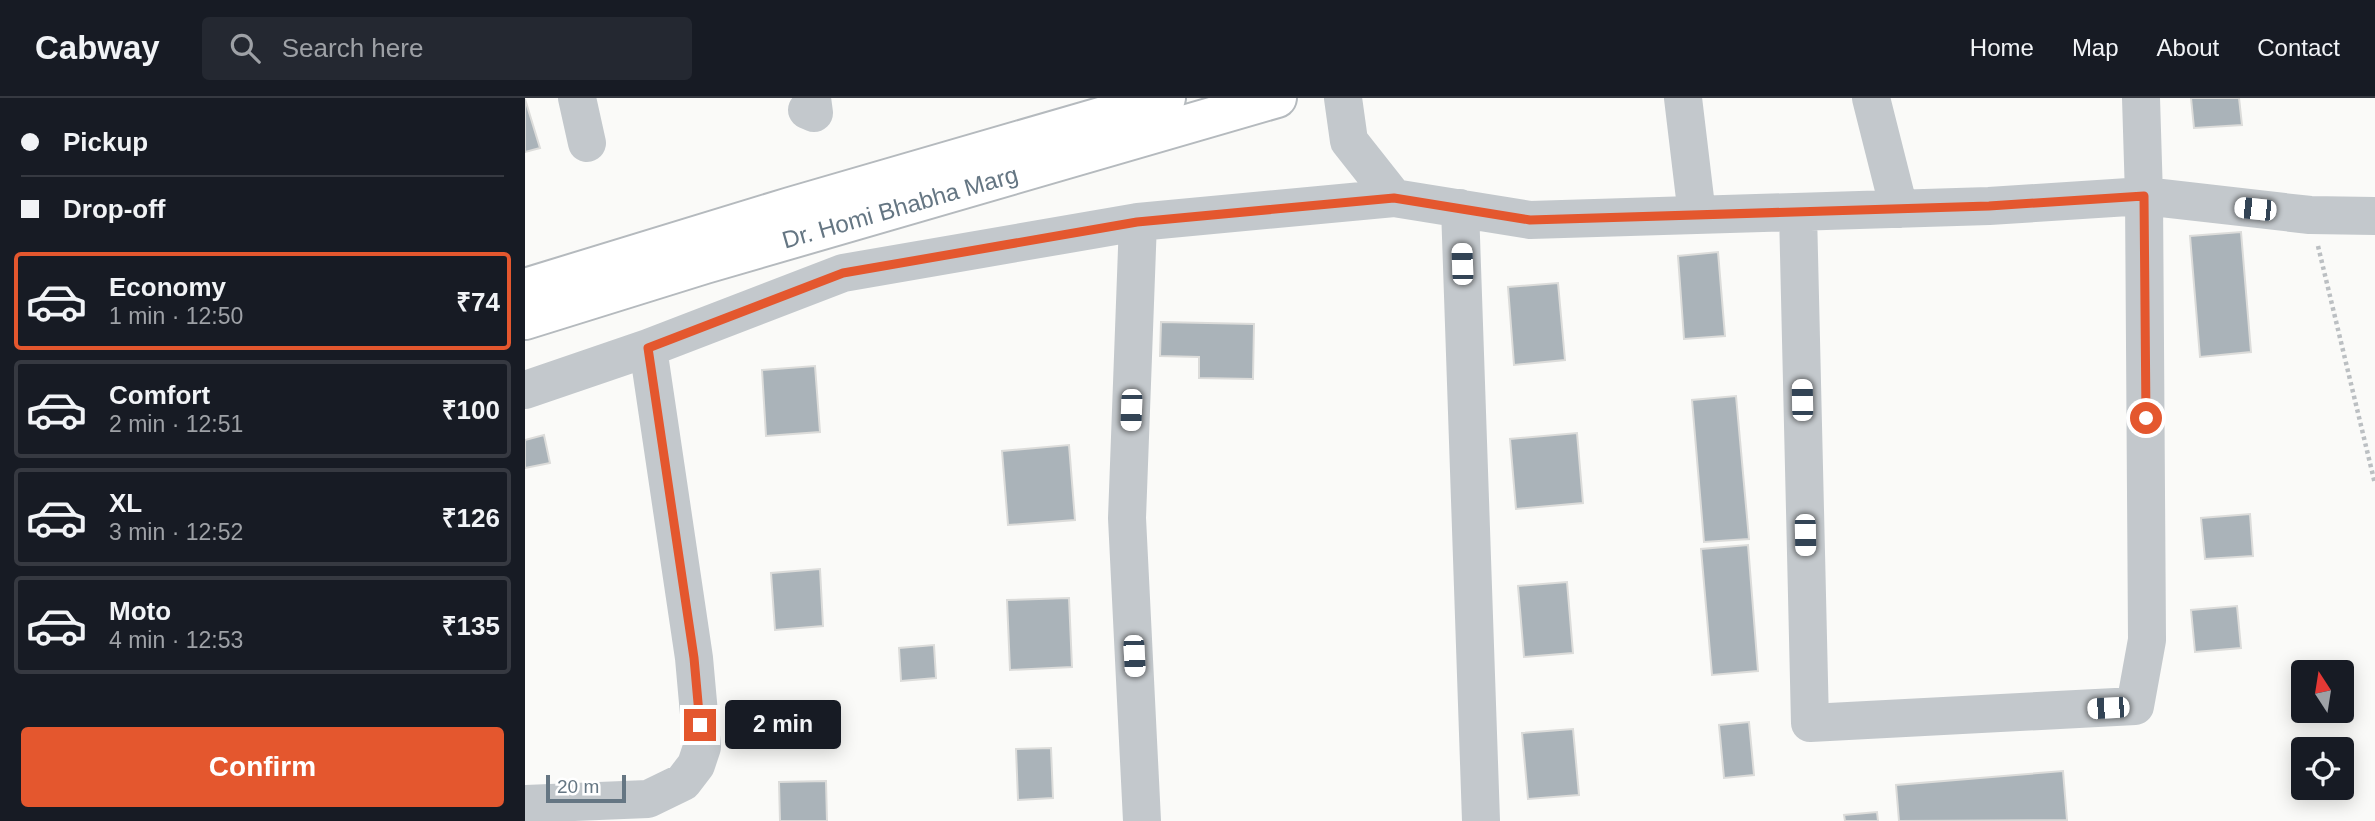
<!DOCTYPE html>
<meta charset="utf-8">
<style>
:root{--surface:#171b24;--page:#242831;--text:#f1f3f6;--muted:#9ea1a6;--line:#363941;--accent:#e4572e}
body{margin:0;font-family:Helvetica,sans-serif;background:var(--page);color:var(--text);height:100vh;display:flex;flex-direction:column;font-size:26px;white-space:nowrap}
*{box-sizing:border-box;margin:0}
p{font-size:23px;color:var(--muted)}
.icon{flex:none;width:38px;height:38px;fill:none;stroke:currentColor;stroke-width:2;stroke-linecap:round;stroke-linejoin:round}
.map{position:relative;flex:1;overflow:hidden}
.drawer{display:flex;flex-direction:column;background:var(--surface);width:525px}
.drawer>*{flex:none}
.hud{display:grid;align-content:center;height:154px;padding:0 21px;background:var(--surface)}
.needle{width:46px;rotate:348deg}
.fabs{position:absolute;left:1766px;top:562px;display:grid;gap:14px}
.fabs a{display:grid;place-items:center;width:63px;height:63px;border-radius:7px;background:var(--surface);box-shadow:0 4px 18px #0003;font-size:35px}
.scale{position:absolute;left:21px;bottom:18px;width:80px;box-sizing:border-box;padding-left:7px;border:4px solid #657683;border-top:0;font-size:19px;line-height:24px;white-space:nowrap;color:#657683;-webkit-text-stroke:5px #fff;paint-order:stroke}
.end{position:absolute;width:32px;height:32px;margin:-16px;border:9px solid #e4572e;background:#fff;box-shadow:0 0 0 4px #fff}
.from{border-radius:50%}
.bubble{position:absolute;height:49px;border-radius:7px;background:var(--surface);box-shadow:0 4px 18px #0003;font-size:23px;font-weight:800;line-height:49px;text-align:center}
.car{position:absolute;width:21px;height:42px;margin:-21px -10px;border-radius:9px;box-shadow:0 0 5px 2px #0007;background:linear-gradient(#fff 24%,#345 0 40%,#fff 0 76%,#345 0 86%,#fff 0)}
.hud b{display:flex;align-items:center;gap:24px;height:66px;font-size:26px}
.hud b+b{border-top:2px solid var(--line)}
.hud i{width:18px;height:18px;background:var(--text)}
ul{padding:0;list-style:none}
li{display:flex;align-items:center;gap:21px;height:98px;margin:0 14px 10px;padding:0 7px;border:4px solid var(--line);border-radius:7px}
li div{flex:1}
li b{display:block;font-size:26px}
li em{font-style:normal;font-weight:800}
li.active{border-color:var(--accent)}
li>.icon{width:63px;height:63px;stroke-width:1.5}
.cta{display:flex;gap:14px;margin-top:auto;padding:14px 21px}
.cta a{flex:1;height:80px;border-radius:7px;background:var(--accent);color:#fff;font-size:28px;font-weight:800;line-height:80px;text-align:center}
header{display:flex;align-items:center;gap:42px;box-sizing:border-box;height:98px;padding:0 35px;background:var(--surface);border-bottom:2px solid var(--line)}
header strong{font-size:33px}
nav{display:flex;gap:38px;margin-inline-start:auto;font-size:24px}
.search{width:490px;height:63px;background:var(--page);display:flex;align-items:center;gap:18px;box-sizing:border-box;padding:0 24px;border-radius:7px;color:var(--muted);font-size:26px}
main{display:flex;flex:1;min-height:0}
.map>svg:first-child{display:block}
.building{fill:#aab3b9;stroke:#dcdcda;stroke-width:2}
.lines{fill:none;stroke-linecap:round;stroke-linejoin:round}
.major-casing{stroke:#b5babe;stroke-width:42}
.path{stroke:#bbbfc2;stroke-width:4.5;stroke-dasharray:3.5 3.5;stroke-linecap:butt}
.minor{stroke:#c3c8cc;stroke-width:38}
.major{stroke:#fff;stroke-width:38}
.route{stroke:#e4572e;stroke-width:9}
.labels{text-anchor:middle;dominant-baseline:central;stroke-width:7;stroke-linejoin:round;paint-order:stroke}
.street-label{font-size:24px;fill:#657683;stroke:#fff}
</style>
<header>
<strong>Cabway</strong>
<div class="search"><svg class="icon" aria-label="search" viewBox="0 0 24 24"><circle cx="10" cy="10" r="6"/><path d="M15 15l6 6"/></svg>Search here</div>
<nav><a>Home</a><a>Map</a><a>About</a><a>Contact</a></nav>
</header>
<main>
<section class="drawer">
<div class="hud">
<b><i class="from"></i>Pickup</b>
<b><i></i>Drop-off</b>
</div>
<ul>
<li class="active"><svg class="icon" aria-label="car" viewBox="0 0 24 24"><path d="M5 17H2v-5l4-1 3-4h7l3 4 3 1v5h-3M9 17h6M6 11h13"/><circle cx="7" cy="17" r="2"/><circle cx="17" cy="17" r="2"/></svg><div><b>Economy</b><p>1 min · 12:50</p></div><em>₹74</em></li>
<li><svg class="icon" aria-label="car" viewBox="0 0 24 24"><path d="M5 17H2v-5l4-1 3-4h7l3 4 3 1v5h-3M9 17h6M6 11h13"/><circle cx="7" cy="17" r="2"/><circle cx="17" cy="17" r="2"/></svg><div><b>Comfort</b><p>2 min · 12:51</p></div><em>₹100</em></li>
<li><svg class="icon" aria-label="car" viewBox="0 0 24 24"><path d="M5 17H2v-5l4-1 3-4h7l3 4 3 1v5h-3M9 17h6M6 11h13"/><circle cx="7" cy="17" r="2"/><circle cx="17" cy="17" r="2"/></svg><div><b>XL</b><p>3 min · 12:52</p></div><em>₹126</em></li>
<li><svg class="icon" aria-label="car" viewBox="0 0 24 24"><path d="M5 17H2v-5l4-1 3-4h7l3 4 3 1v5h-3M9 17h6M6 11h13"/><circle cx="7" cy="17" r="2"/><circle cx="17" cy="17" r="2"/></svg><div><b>Moto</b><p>4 min · 12:53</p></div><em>₹135</em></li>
</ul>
<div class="cta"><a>Confirm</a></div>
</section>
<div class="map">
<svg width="1850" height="723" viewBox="0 0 1850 723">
<rect width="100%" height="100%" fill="#fafaf8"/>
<!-- building -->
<path class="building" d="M1666,0h48l3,27 -48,3z
M0,1l15,49 -15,4z
M1716,134l10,120 -51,5 -10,-121z
M1193,154l7,84 -41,3 -6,-83z
M1033,185l7,77 -51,5 -6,-78z
M636,224l93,2 -1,55 -54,-1v-21l-39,-1z
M290,268l5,66 -54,4 -4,-66z
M1211,298l13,143 -45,3 -12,-142z
M1052,335l6,70 -67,6 -6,-70z
M19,337l6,28 -25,5v-28z
M544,347l6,75 -67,5 -6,-74z
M1725,416l3,42 -48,3 -4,-41z
M1223,447l10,126 -46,4 -11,-126z
M295,471l3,57 -48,4 -4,-57z
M1042,484l6,71 -49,4 -6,-71z
M544,500l3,69 -62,3 -3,-70z
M1712,508l4,42 -46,4 -4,-42z
M409,547l2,33 -35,3 -2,-33z
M1224,624l5,53 -30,3 -5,-53z
M1048,631l6,66 -51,4 -6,-66z
M526,650l2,50 -35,2 -2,-51z
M1538,673l4,49 -168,1 -3,-36z
M301,683l1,40h-47l-1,-39z
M1352,714l1,9h-33l-1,-6z"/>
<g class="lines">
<defs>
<path id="major" d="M0,190l265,-81 376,-109
M0,222l180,-56 572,-166"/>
</defs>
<!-- major casing -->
<use href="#major" class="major-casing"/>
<!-- path -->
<path class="path" d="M1793,148l57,238"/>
<!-- minor -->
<path class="minor" d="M52,0l10,45
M818,0l6,43 45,57 136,22 459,-14 155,-10 166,19 65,1
M1158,0l14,117
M1346,0l28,111
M282,12l7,3 -2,-15
M935,110l21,613
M1273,114l12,511 325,-17 12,-66 -3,-444 -3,-98
M123,250l195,-75 295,-51
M0,292l123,-42 46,310 8,89 -6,18 -13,17 -35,17 -123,5
M617,723l-15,-303 11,-296 256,-24"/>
<!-- major -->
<use href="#major" class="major"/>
</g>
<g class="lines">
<!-- route -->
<path class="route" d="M175,627l-6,-67 -46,-310 195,-75 294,-51 257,-24 136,22 459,-14 155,-10 2,222"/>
</g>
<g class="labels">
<!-- street labels -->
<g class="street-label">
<text transform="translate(375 109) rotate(-16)">Dr. Homi Bhabha Marg</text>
</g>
</g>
</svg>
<div class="fabs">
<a><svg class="needle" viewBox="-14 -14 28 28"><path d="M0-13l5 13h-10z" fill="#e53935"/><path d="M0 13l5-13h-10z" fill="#9ea1a6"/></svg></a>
<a><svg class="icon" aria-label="locate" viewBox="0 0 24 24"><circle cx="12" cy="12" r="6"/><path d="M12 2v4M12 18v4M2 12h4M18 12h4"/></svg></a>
</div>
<div class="scale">20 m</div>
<i class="end from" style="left:1621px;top:320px"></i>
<i class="end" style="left:175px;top:627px"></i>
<div class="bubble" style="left:200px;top:602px;width:116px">2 min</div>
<i class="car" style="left:1730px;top:111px;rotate:276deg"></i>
<i class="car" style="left:937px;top:166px;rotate:358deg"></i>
<i class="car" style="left:1277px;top:302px;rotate:359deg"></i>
<i class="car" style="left:606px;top:312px;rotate:182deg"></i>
<i class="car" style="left:1280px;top:437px;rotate:179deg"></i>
<i class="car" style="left:609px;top:558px;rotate:177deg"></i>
<i class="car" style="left:1583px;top:610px;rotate:267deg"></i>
</div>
</main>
